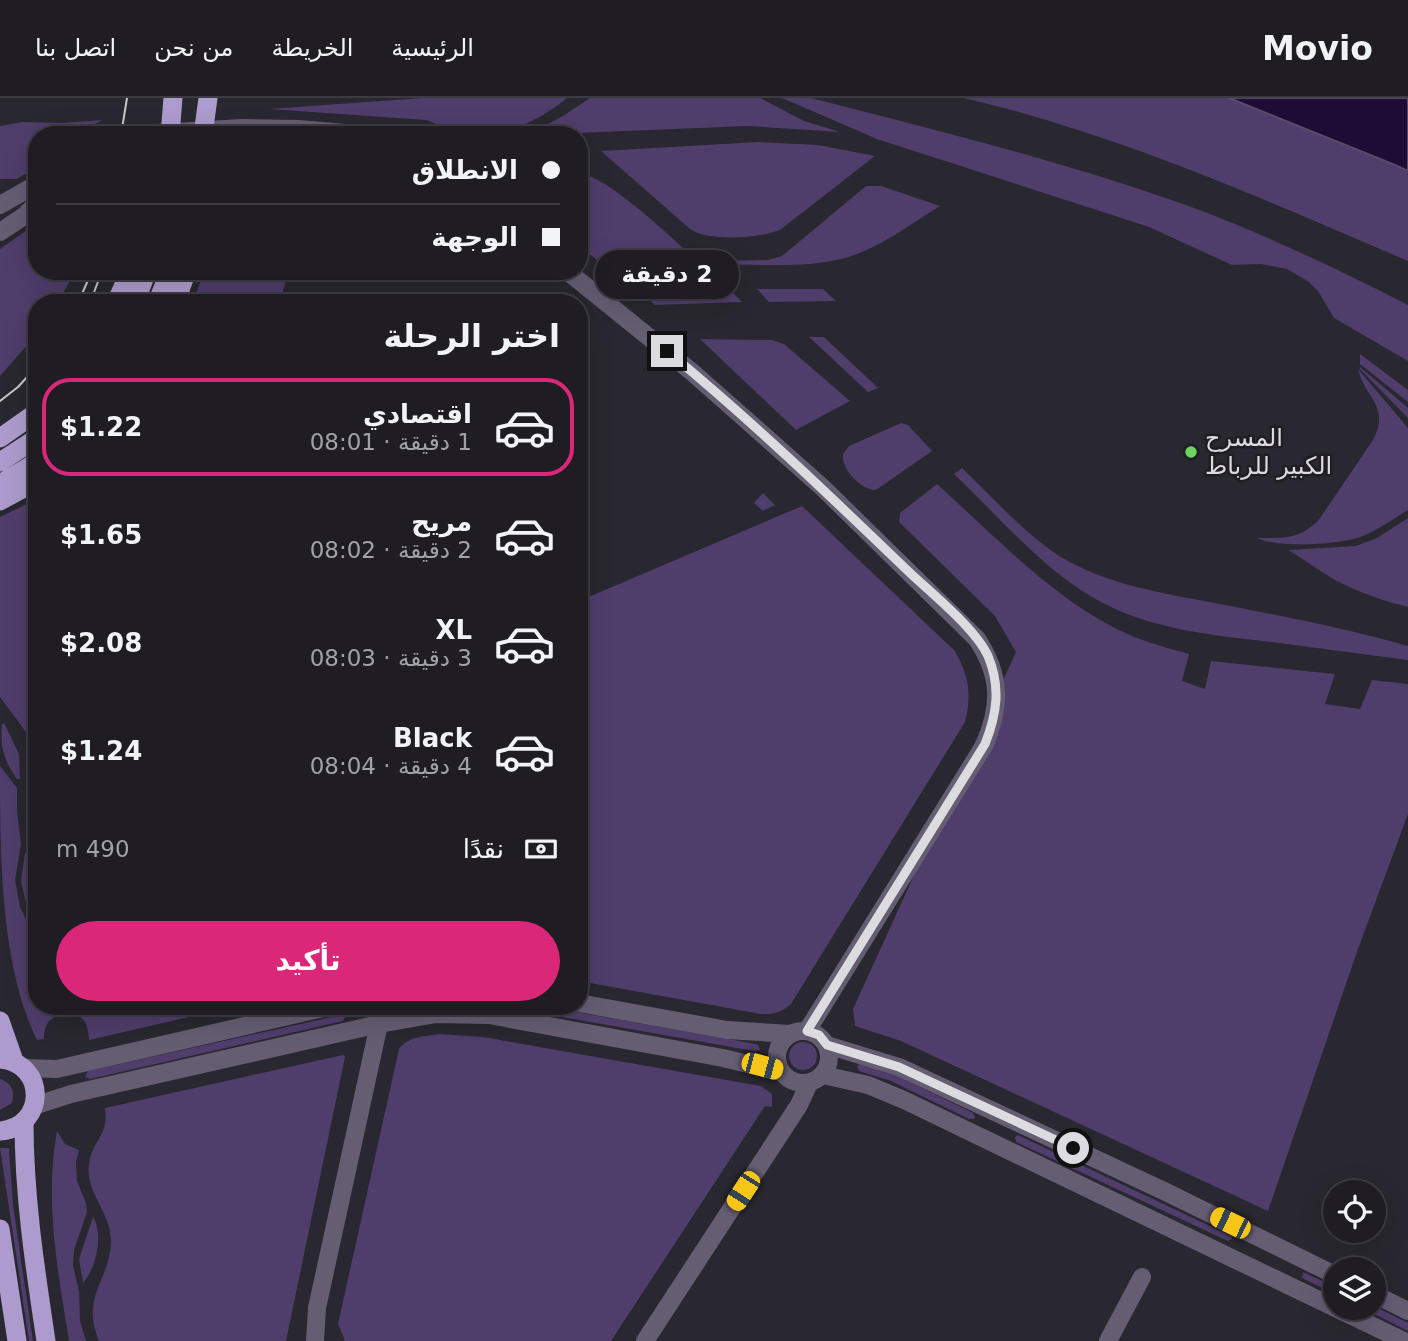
<!DOCTYPE html>
<html lang="ar">
<meta charset="utf-8">
<style>
:root{--surface:#1f1d23;--page:#2c2a30;--text:#f1f3f6;--muted:#a1a2a6;--line:#3c3b41;--accent:#db2777}
body{margin:0;font-family:"DejaVu Sans","Noto Sans Arabic",sans-serif;background:var(--page);color:var(--text);direction:rtl;height:100vh;display:flex;flex-direction:column;font-size:26px;white-space:nowrap}
*{box-sizing:border-box;margin:0}
p{font-size:23px;color:var(--muted)}
.icon{flex:none;width:38px;height:38px;fill:none;stroke:currentColor;stroke-width:2;stroke-linecap:round;stroke-linejoin:round}
.map{position:relative;flex:1;overflow:hidden;direction:ltr}
.side{position:absolute;left:28px;top:196px;width:560px;height:721px;display:flex;flex-direction:column;background:var(--surface);border-radius:28px;box-shadow:0 7px 28px #0002,0 0 0 2px var(--line);direction:rtl}
.side>*{flex:none}
.top-card{position:absolute;left:28px;top:28px;width:560px;height:154px;border-radius:28px;box-shadow:0 7px 28px #0002,0 0 0 2px var(--line);direction:rtl;display:grid;align-content:center;height:154px;padding:0 28px;background:var(--surface)}
.tools{position:absolute;left:1323px;top:1082px;display:grid;gap:14px}
.tools a{display:grid;place-items:center;width:63px;height:63px;border-radius:50%;background:var(--surface);box-shadow:0 7px 28px #0002,0 0 0 2px var(--line);font-size:35px}
.end{position:absolute;width:32px;height:32px;margin:-16px;border:9px solid #dcdbe0;background:#111;box-shadow:0 0 0 4px #111}
.from{border-radius:50%}
.bubble{position:absolute;height:49px;border-radius:24px;background:var(--surface);box-shadow:0 7px 28px #0002,0 0 0 2px var(--line);font-size:23px;font-weight:800;line-height:49px;text-align:center;direction:rtl}
.car{position:absolute;width:21px;height:42px;margin:-21px -10px;border-radius:9px;box-shadow:0 0 5px 2px #0007;background:linear-gradient(#f5c518 24%,#345 0 40%,#f5c518 0 76%,#345 0 86%,#f5c518 0)}
.top-card b{display:flex;align-items:center;gap:24px;height:66px;font-size:26px}
.top-card b+b{border-top:2px solid var(--line)}
.top-card i{width:18px;height:18px;background:var(--text)}
ul{padding:0;list-style:none}
li{display:flex;align-items:center;gap:21px;height:98px;margin:0 14px 10px;padding:0 14px;border:4px solid transparent;border-radius:28px}
li div{flex:1}
li b{display:block;font-size:26px}
li em{font-style:normal;font-weight:800}
li.selected{border-color:var(--accent)}
li>.icon{width:63px;height:63px;stroke-width:1.5}
h2{padding:0 28px;font-size:32px;line-height:84px}
.pay{display:flex;align-items:center;gap:18px;height:77px;padding:0 28px;font-size:26px}
.pay p{margin-inline-start:auto}
.button{display:flex;gap:14px;margin-top:auto;padding:14px 28px}
.button a{flex:1;height:80px;border-radius:42px;background:var(--accent);color:#fff;font-size:28px;font-weight:800;line-height:80px;text-align:center}
header{display:flex;align-items:center;gap:42px;box-sizing:border-box;height:98px;padding:0 35px;background:var(--surface);border-bottom:2px solid var(--line)}
header strong{font-size:33px}
nav{display:flex;gap:38px;margin-inline-start:auto;font-size:24px}
.map>svg:first-child{display:block}
.green{fill:#4f3d6b}
.water{fill:#1f0c36;stroke:#584a69;stroke-width:2}
.lines{fill:none;stroke-linecap:round;stroke-linejoin:round}
.minor{stroke:#655d72;stroke-width:18}
.tertiary{stroke:#655d72;stroke-width:18}
.trunk{stroke:#ac9bcc;stroke-width:19}
.tram{stroke:#c7c6cb;stroke-width:2}
.route{stroke:#dcdbe0;stroke-width:9}
.poi-dot{fill:#6dd361;stroke:#201d25;stroke-width:2.5}
.labels{text-anchor:middle;dominant-baseline:central;stroke-width:5;stroke-linejoin:round;paint-order:stroke}
.poi-label{font-size:24px;fill:#dcdbe0;stroke:#201d25;text-anchor:start}
</style>
<header>
<strong>Movio</strong>
<nav><a>الرئيسية</a><a>الخريطة</a><a>من نحن</a><a>اتصل بنا</a></nav>
</header>
<div class="map">
<svg width="1408" height="1243" viewBox="0 0 1408 1243">
<rect width="100%" height="100%" fill="#29272f"/>
<!-- green -->
<path class="green" d="M422,0h145c-21,17 -51,35 -79,36 -15,1 -30,-1 -44,-2l-5,-7 -13,-5 -157,-11z
M590,0h170l44,23 36,11 -92,-6 -221,9 36,-19z
M782,0h29c132,34 265,66 394,114 69,27 137,59 203,93v56l-74,-43 -16,-27 -9,-9 -22,-13 -26,-5 -29,1 -83,-38 -272,-88z
M964,0h265l179,73v90c-145,-62 -290,-127 -444,-163z
M102,22l-26,15h-39v31l-20,13h-17v-53l22,-4 40,1z
M758,44l60,3 57,11 -95,74c-19,8 -73,12 -90,-1l-89,-78z
M579,74c36,9 97,71 127,96l-97,1 -30,-23z
M866,88h15l59,20c-28,17 -56,39 -86,49 -38,14 -85,9 -125,10v-4l39,-1 14,-4z
M37,125v48h38l-17,32h-21v31l-37,42v-127z
M204,173h84l-8,32h-87z
M757,191h66l13,12 -67,1z
M730,192l12,12 -87,3 -14,-13z
M809,239h15l54,51 -10,4z
M700,241l72,1 12,4 66,57 -54,29z
M1360,256l48,36v12l-48,-38z
M1360,269l48,41v10l-49,-50z
M1358,271l50,59v82c-15,9 -31,21 -48,27 -21,8 -84,11 -103,1 27,0 40,2 61,-17l55,-81c18,-34 -9,-43 -15,-71z
M901,325l7,2 24,26 -56,39c-15,0 -35,-21 -33,-36l6,-8z
M962,370c33,31 65,69 104,92 44,24 90,32 138,41 68,13 137,26 204,45v14c-46,-6 -91,-12 -137,-18 -61,-7 -125,-13 -179,-45 -51,-30 -95,-82 -138,-123z
M937,386c56,50 109,108 176,143 24,13 51,20 76,27l-7,27 23,8 6,-28 124,13 -10,30 35,5 12,-29 36,4v130l-50,135 -90,262 -367,-170 -46,-15 -2,-17 163,-357 -21,-36 -96,-94 1,-9z
M763,395l12,12 -12,6 -9,-8z
M37,401v248l-37,-50v-180z
M802,408l152,144c15,24 18,45 11,72l-174,282c-9,8 -18,11 -30,10l-182,-33v-380z
M1408,420v89c-25,-6 -50,-15 -73,-27 -16,-9 -31,-21 -47,-30l68,-4 21,-8z
M4,625l15,31 1,25h-3c-13,-18 -17,-32 -15,-55z
M0,668l17,22v23l4,33 -6,36 5,27 8,17 1,20 8,21v41h23l2,7c-14,6 -18,12 -18,26l-7,1c-37,-75 -37,-187 -37,-274z
M25,755h3l5,27 -3,28 -3,-1 -6,-26z
M72,908h164l-147,34c-1,-14 -3,-22 -16,-27z
M500,908h42l214,38 2,1 2,5 -6,1z
M341,917l4,2 -2,4 -253,58 -5,-2 3,-6z
M441,936l42,3 278,49 11,8v13l-7,-1 -154,235h-266l-7,-17 61,-275c9,-13 27,-13 42,-15z
M789 958a14 14 0 1 1 28 0a14 14 0 1 1-28 0Z
M343,957l2,2 -59,284h-187c-19,-46 11,-59 12,-100 0,-29 -26,-48 -22,-77 3,-24 20,-27 16,-56z
M861,965l24,7 88,43 2,4 -1,2h-5l-78,-38 -32,-10 -2,-5z
M0,981c12,4 15,12 12,24l-12,7z
M57,1033l8,13 14,6 -3,12 1,19 9,22 1,9 -13,38 -1,16 6,25 1,30 6,20h-17c-11,-69 -25,-140 -12,-210z
M1018,1037l213,101 1,3 -4,2 -212,-99 -1,-5z
M0,1050h9l4,57 20,136h-4z
M93,1119c11,17 3,52 -10,66l-4,-24z
M1303,1174l32,15v7l-33,-16z
M1374,1208l34,17v8l-47,-24z"/>
<!-- water -->
<path class="water" d="M1229,0h179v73l-13,-6z"/>
<g class="lines">
<!-- minor -->
<path class="minor" d="M123,37l119,-7 57,1 69,6
M0,107l37,-21
M0,134l24,-16 13,-13
M567,173l125,101 51,45 80,71 154,151c24,37 24,65 8,105l-178,287
M315,1243l2,-33 62,-284 -2,-18
M645,1243l154,-236 10,-22
M1108,1243l34,-64"/>
<!-- tertiary -->
<path class="tertiary" d="M579,905l148,27 63,4
M777 959a26 26 0 1 1 52 0a26 26 0 1 1-52 0Z
M827,947l72,22 267,125 169,83
M24,970l33,1 275,-63
M823,977l45,10 36,15 500,241
M34,1008l37,-12 308,-70 57,-10 53,1 234,43 58,14
M1374,1196l34,17"/>
<!-- trunk -->
<path class="trunk" d="M170,37l3,-37
M203,37l5,-37
M116,205l14,-32
M135,205l12,-32
M157,205l13,-32
M175,205l12,-32
M0,340l37,-26
M0,364l37,-24
M0,386l37,-22
M0,403l37,-20
M0,923l14,40
M0,961c47,4 47,68 0,72
M24,1024c0,74 11,146 22,219
M0,1131l17,112"/>
<!-- tram -->
<path class="tram" d="M121,37l6,-37
M78,205l14,-32
M90,205l12,-32
M0,303l18,-14 19,-21"/>
</g>
<g class="lines">
<!-- route -->
<path class="route" d="M667,253c84,69 163,145 241,220 23,22 67,57 80,85 13,31 9,58 -3,88l-178,287 12,4 8,10 72,22 174,81"/>
</g>
<!-- markers -->
<circle class="poi-dot" cx="1191" cy="354" r="7"/>
<g class="labels">
<!-- poi labels -->
<g class="poi-label">
<text x="1205" y="340">المسرح<tspan x="1205" dy="28">الكبير للرباط</tspan></text>
</g>
</g>
</svg>
<div class="tools">
<a><svg class="icon" aria-label="locate" viewBox="0 0 24 24"><circle cx="12" cy="12" r="6"/><path d="M12 2v4M12 18v4M2 12h4M18 12h4"/></svg></a>
<a><svg class="icon" aria-label="layers" viewBox="0 0 24 24"><path d="M12 4l9 5-9 5-9-5zM3 14l9 5 9-5"/></svg></a>
</div>
<i class="end from" style="left:1073px;top:1050px"></i>
<i class="end" style="left:667px;top:253px"></i>
<div class="bubble" style="left:595px;top:152px;width:144px">2 دقيقة</div>
<i class="car" style="left:762px;top:968px;rotate:105deg"></i>
<i class="car" style="left:743px;top:1093px;rotate:213deg"></i>
<i class="car" style="left:1230px;top:1125px;rotate:296deg"></i>
<div class="top-card">
<b><i class="from"></i>الانطلاق</b>
<b><i></i>الوجهة</b>
</div>
<section class="side">
<h2>اختر الرحلة</h2>
<ul>
<li class="selected"><svg class="icon" aria-label="car" viewBox="0 0 24 24"><path d="M5 17H2v-5l4-1 3-4h7l3 4 3 1v5h-3M9 17h6M6 11h13"/><circle cx="7" cy="17" r="2"/><circle cx="17" cy="17" r="2"/></svg><div><b>اقتصادي</b><p>1 دقيقة · 08:01</p></div><em>$1.22</em></li>
<li><svg class="icon" aria-label="car" viewBox="0 0 24 24"><path d="M5 17H2v-5l4-1 3-4h7l3 4 3 1v5h-3M9 17h6M6 11h13"/><circle cx="7" cy="17" r="2"/><circle cx="17" cy="17" r="2"/></svg><div><b>مريح</b><p>2 دقيقة · 08:02</p></div><em>$1.65</em></li>
<li><svg class="icon" aria-label="car" viewBox="0 0 24 24"><path d="M5 17H2v-5l4-1 3-4h7l3 4 3 1v5h-3M9 17h6M6 11h13"/><circle cx="7" cy="17" r="2"/><circle cx="17" cy="17" r="2"/></svg><div><b>XL</b><p>3 دقيقة · 08:03</p></div><em>$2.08</em></li>
<li><svg class="icon" aria-label="car" viewBox="0 0 24 24"><path d="M5 17H2v-5l4-1 3-4h7l3 4 3 1v5h-3M9 17h6M6 11h13"/><circle cx="7" cy="17" r="2"/><circle cx="17" cy="17" r="2"/></svg><div><b>Black</b><p>4 دقيقة · 08:04</p></div><em>$1.24</em></li>
</ul>
<div class="pay"><svg class="icon" aria-label="cash" viewBox="0 0 24 24"><path d="M3 7h18v10H3z"/><circle cx="12" cy="12" r="2"/></svg>نقدًا<p>490 m</p></div>
<div class="button"><a>تأكيد</a></div>
</section>
</div>
